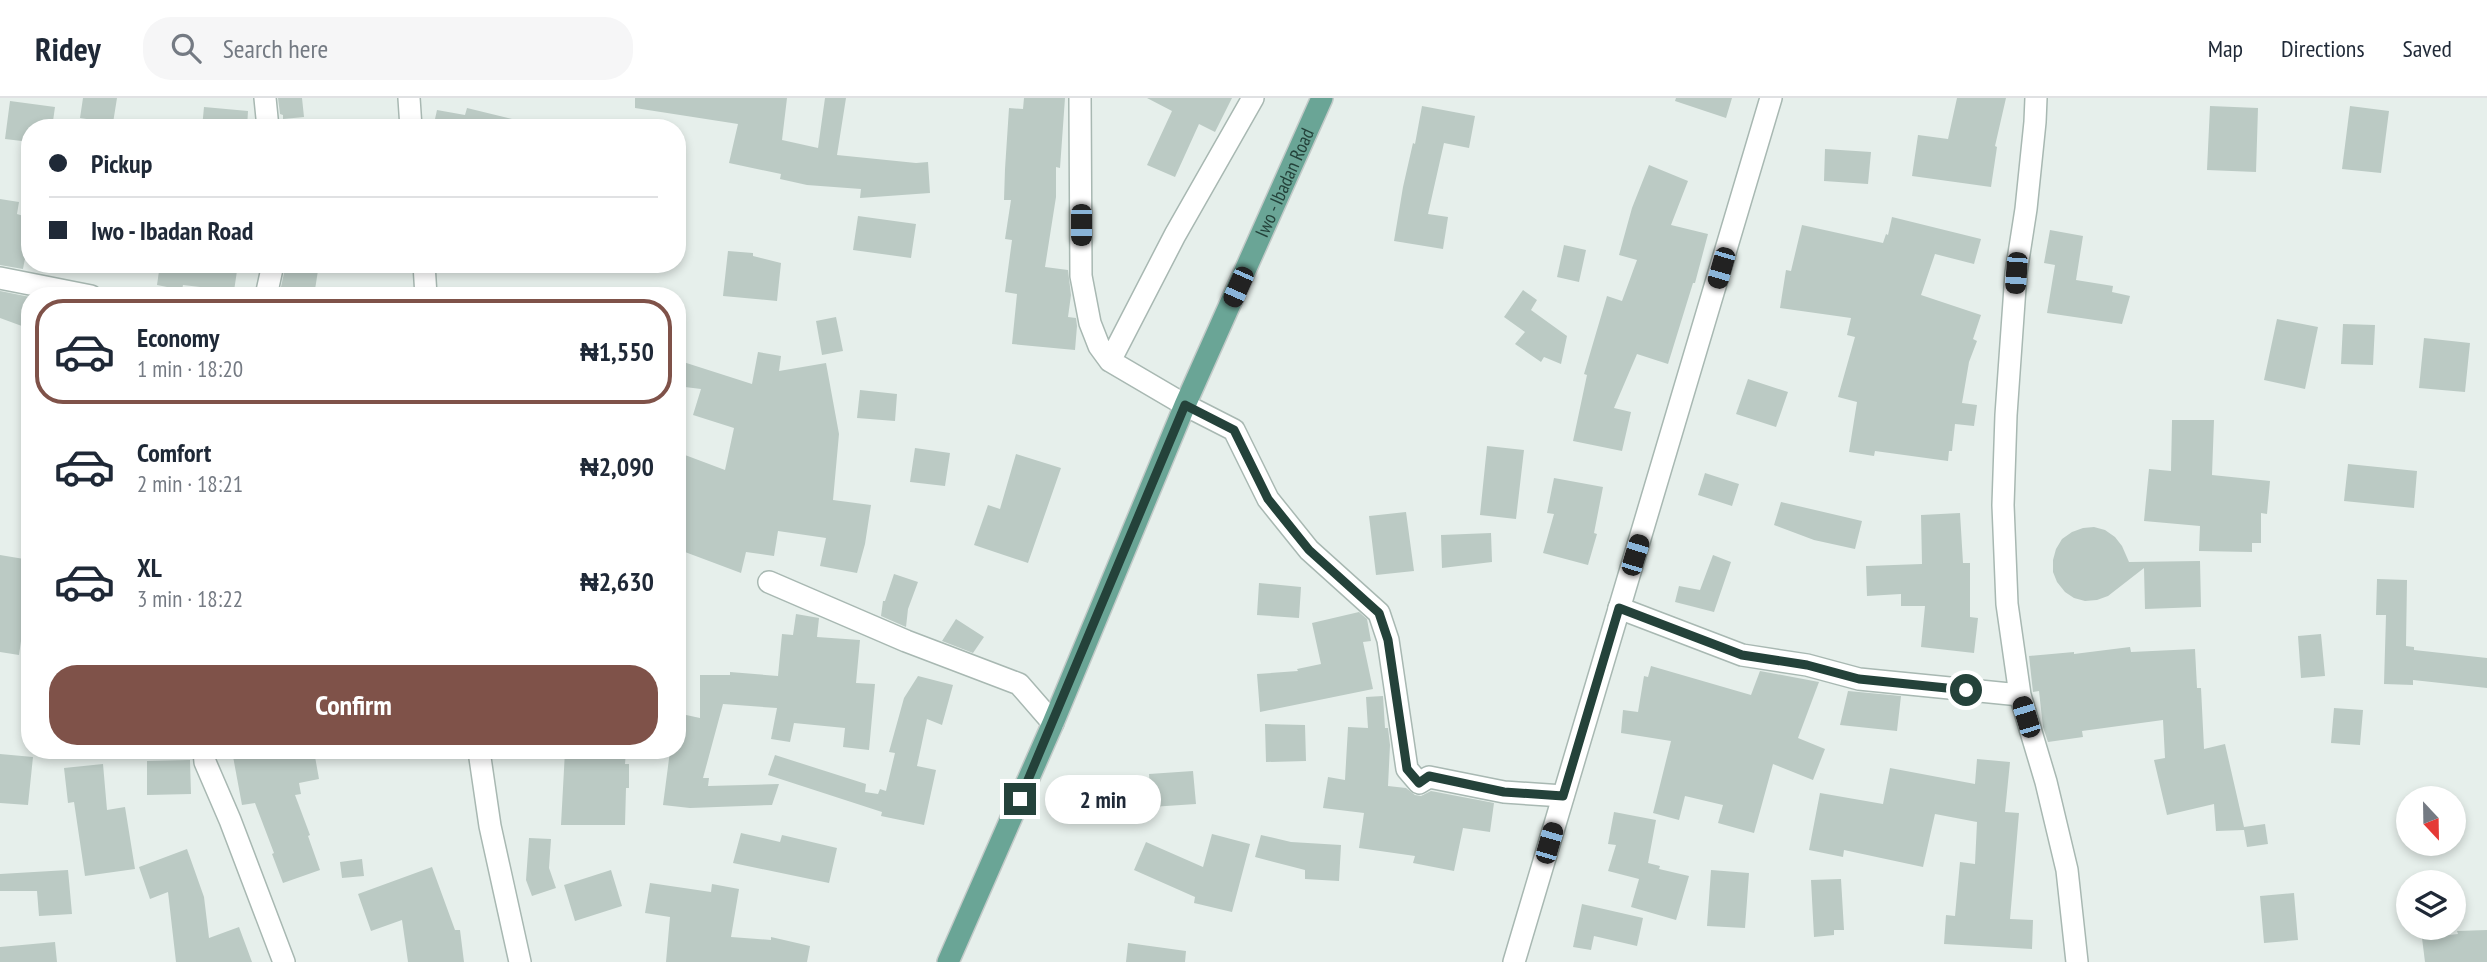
<!DOCTYPE html>
<meta charset="utf-8">
<style>
:root{--surface:#fff;--page:#f6f6f7;--text:#1f2937;--muted:#747a83;--line:#e0e1e3;--accent:#7f5249}
body{margin:0;font-family:"PT Sans Narrow",sans-serif;background:var(--page);color:var(--text);height:100vh;display:flex;flex-direction:column;font-size:26px;white-space:nowrap}
*{box-sizing:border-box;margin:0}
p{font-size:23px;color:var(--muted)}
.icon{flex:none;width:38px;height:38px;fill:none;stroke:currentColor;stroke-width:2;stroke-linecap:round;stroke-linejoin:round}
.map{position:relative;flex:1;overflow:hidden}
.panel{position:absolute;left:21px;top:189px;width:665px;height:472px;display:flex;flex-direction:column;background:var(--surface);border-radius:28px;box-shadow:0 4px 10px #0003}
.panel>*{flex:none}
.banner{position:absolute;left:21px;top:21px;width:665px;height:154px;border-radius:28px;box-shadow:0 4px 10px #0003;display:grid;align-content:center;height:154px;padding:0 28px;background:var(--surface)}
.needle{width:46px;rotate:158deg}
.buttons{position:absolute;left:2396px;top:688px;display:grid;gap:14px}
.buttons a{display:grid;place-items:center;width:70px;height:70px;border-radius:50%;background:var(--surface);box-shadow:0 4px 10px #0003;font-size:35px}
.end{position:absolute;width:32px;height:32px;margin:-16px;border:9px solid #24423a;background:#fff;box-shadow:0 0 0 4px #fff}
.from{border-radius:50%}
.bubble{position:absolute;height:49px;border-radius:24px;background:var(--surface);box-shadow:0 4px 10px #0003;font-size:23px;font-weight:700;line-height:49px;text-align:center}
.car{position:absolute;width:21px;height:42px;margin:-21px -10px;border-radius:9px;box-shadow:0 0 5px 2px #0007;background:linear-gradient(#222 24%,#8ab4d8 0 40%,#222 0 76%,#8ab4d8 0 86%,#222 0)}
.banner b{display:flex;align-items:center;gap:24px;height:66px;font-size:26px}
.banner b+b{border-top:2px solid var(--line)}
.banner i{width:18px;height:18px;background:var(--text)}
ul{padding:12px 0 0;list-style:none}
li{display:flex;align-items:center;gap:21px;height:105px;margin:0 14px 10px;padding:0 14px;border:4px solid transparent;border-radius:28px}
li div{flex:1}
li b{display:block;font-size:26px}
li em{font-style:normal;font-weight:700}
li.selected{border-color:var(--accent)}
li>.icon{width:63px;height:63px;stroke-width:1.5}
.cta{display:flex;gap:14px;margin-top:auto;padding:14px 28px}
.cta a{flex:1;height:80px;border-radius:28px;background:var(--accent);color:#fff;font-size:28px;font-weight:700;line-height:80px;text-align:center}
header{display:flex;align-items:center;gap:42px;box-sizing:border-box;height:98px;padding:0 35px;background:var(--surface);border-bottom:2px solid var(--line)}
header strong{font-size:33px}
nav{display:flex;gap:38px;margin-inline-start:auto;font-size:24px}
.search{width:490px;height:63px;background:var(--page);display:flex;align-items:center;gap:18px;box-sizing:border-box;padding:0 24px;border-radius:28px;color:var(--muted);font-size:26px}
.map>svg:first-child{display:block}
.building{fill:#bbcac4}
.lines{fill:none;stroke-linecap:round;stroke-linejoin:round}
.minor-casing{stroke:#a8b8b2;stroke-width:24}
.tertiary-casing{stroke:#a8b8b2;stroke-width:24}
.primary-casing{stroke:#c2cac8;stroke-width:24}
.minor{stroke:#fff;stroke-width:21}
.tertiary{stroke:#fff;stroke-width:21}
.primary{stroke:#6aa596;stroke-width:21}
.route{stroke:#24423a;stroke-width:9}
.labels{text-anchor:middle;dominant-baseline:central;stroke-width:6;stroke-linejoin:round;paint-order:stroke}
.street-label{font-size:19px;fill:#24423a;stroke:#f7fbf9}
</style>
<header>
<strong>Ridey</strong>
<div class="search"><svg class="icon" aria-label="search" viewBox="0 0 24 24"><circle cx="10" cy="10" r="6"/><path d="M15 15l6 6"/></svg>Search here</div>
<nav><a>Map</a><a>Directions</a><a>Saved</a></nav>
</header>
<div class="map">
<svg width="2487" height="864" viewBox="0 0 2487 864">
<rect width="100%" height="100%" fill="#e6efeb"/>
<!-- building -->
<path class="building" d="M83,0h34l-4,25 -33,-5z
M278,0h24l2,19 -21,2v-4l-3,-1z
M635,0h152l-5,42 36,8 7,-50h21l-9,57 79,8 12,-1 2,31 -70,5 1,-9 -54,-4 -27,-6 1,-5 -52,-11 9,-39 -103,-16z
M1024,0h41l-5,70 -4,-1v30l-11,70 23,3 3,25 -3,22 8,1 1,8 -2,24 -63,-6 5,-50 -12,-2 7,-52 -7,-1 6,-39h-7l1,-31 4,-61 14,1z
M1147,0h85l-17,34 -16,-8 -24,53 -28,-12 25,-54z
M1676,0h56l-6,20 -51,-17z
M1957,0h49l-11,48 2,1 -6,40 -79,-11 6,-41 30,4z
M10,3l45,6 -3,21h-22v14l-25,-3z
M1422,8l53,10 -6,32 -25,-5 -16,71 20,3 -5,32 -49,-8 9,-54 10,-44 2,1z
M2210,8l48,2 -2,64 -49,-2z
M2350,8l39,5 -8,62 -39,-4z
M204,9l44,4 -1,17h-45z
M467,10l53,13 -1,7h-86l4,-18 28,5z
M1825,51l46,3 -3,32 -44,-3z
M1649,67l39,16 -17,44 37,9 -13,49h-2l-25,81 -31,-10 -23,54 17,4 -9,39 -49,-10 14,-66 -3,-1 23,-78 15,5 15,-41 -18,-5 13,-47z
M0,101l19,3 -2,12 13,4v14l-7,37 -23,-4z
M858,118l58,8 -5,34 -58,-8z
M1892,119l89,22 -7,25 -39,-10 -14,41 60,20 -8,24 4,2 -8,21 -7,41 15,2 -3,21 -19,-2 -3,27h-3l-1,10 -73,-10 -1,5 -25,-4 8,-50 -19,-5 17,-60 -8,-2 4,-17 -71,-10 6,-38 5,1 11,-46 81,18 3,-9 2,1z
M2050,132l33,6 -7,44 37,6 -1,6 18,4 -8,28 -75,-11 8,-48 -11,-2z
M1564,147l22,5 -7,32 -22,-5z
M728,153l25,2v3l28,7 -4,38 -54,-5z
M160,166h78l-4,27 -51,-6 -1,5 -25,-5z
M286,166h33l-5,32h-35z
M1523,192l14,10 -6,10 36,26 -6,28 -17,-7 -3,5 -26,-18 10,-12 -21,-15z
M0,193l30,6v32l-30,-11z
M836,219l7,34 -21,4 -6,-34z
M2277,221l41,8 -13,62 -41,-9z
M2343,226l32,1 -2,40 -32,-1z
M2424,240l46,5 -5,49 -46,-4z
M758,254l23,4 -2,15 47,-8 13,71 -6,66 38,5 -6,39 -8,29 -37,-7 6,-28 -48,-7 -4,25 -28,-4 -5,21 -64,-24v-97l48,18 9,-42 -41,-13 8,-26 -24,-3v-26l75,24z
M1748,281l40,13 -12,35 -40,-13z
M860,292l37,4 -2,27 -38,-3z
M2172,322h42l-2,55 58,6 -3,33 -6,-1v30h-9v9l-53,-1 1,-25 -56,-5 5,-52 22,2z
M1487,348l37,4 -8,69 -36,-4z
M915,350l35,5 -5,33 -35,-4z
M1016,356l45,14 -33,95 -54,-18 14,-40 12,4z
M2348,366l69,7 -3,37 -70,-7z
M1705,375l34,11 -7,22 -34,-11z
M1554,380l49,9 -9,46 3,1 -9,31 -45,-12 11,-39 -7,-1z
M1781,404l81,19 -7,28 -41,-9 -40,-15z
M1406,414l8,59 -38,4 -7,-59z
M1960,415l3,50h7v54l8,1 -4,35 -53,-6 4,-41h-24v-12l-34,2 -1,-30 56,-2 -1,-49z
M2094,429l11,3 10,7 7,9 7,16 71,-1 1,46 -56,2 -1,-41 -36,28 -11,4 -12,1 -11,-3 -9,-6 -8,-10 -4,-10v-12l3,-11 6,-10 10,-7 11,-4z
M1491,435l1,29 -50,6 -1,-33z
M0,457l30,5v39h-3l-8,56 -19,-3z
M1713,457l18,7 -17,50 -39,-10 4,-16 21,4z
M894,476l24,8 -10,27 -2,18 -25,-11 2,-15h2z
M2377,481l30,1 -1,66 8,1v3l73,8v30l-74,-8v5l-29,-1 2,-69h-10z
M1259,485l42,4 -2,31 -42,-3z
M1359,514l8,7 4,22 -8,1 10,47 -113,23 -3,-38 41,-3 -1,-2 24,-5 -9,-41z
M796,516l23,4 -2,19 43,3 -4,43 19,1 -6,66 -26,-3 2,-19 -51,-5 -4,19 -19,-3 6,-31 -54,-4 -20,74h6l-1,8 71,-2 -7,21 -82,3 -27,-3 7,-54h7v-38l23,5v-43h30v-3l48,4 4,-42 11,1z
M956,521l28,18 -11,16 -31,-12z
M2321,536l4,42 -24,2 -3,-42z
M2130,549l1,5 64,-3 2,39h4l3,61 21,-5 19,83 21,-3 3,20 -21,3 -3,-17 -28,1 -2,-27 -47,11 -13,-55 11,-2 -2,-38 -81,11 1,6 -35,5 -5,-15 -4,-36 -6,1 -4,-36 45,-4v2z
M1651,568l100,29 9,-24 59,11 -21,56 27,11 -12,31 -40,-16 -19,69 -36,-10 5,-18 -38,-9 -6,24 -26,-7 18,-72 -50,-8 2,-23 15,2 6,-36 4,1z
M918,578l35,9 -11,40 -15,-6 -10,47 19,4 -12,55 -43,-9 1,-4 -114,-37 7,-20 91,29 -1,8 13,2 2,-5 6,2 9,-38 -6,-1 15,-54z
M1848,593l53,5 -4,35 -57,-6z
M1383,598l2,32h3l2,17 -2,41 18,2 9,7 6,1 10,-5 63,12 -4,29 -27,-4 -9,43 -41,-8 2,-7 -56,-8 5,-35 -41,-5 5,-31 17,3 3,-53 20,1 -2,-31z
M2334,610l29,2 -3,35 -29,-2z
M1265,626l40,1 1,36 -40,1z
M232,653h82l5,28 -20,4 2,11 -6,1 15,40 -2,1 12,34 -37,13 -11,-29 2,-1 -19,-50 -13,2z
M565,653h61l-1,13h4v24h-3l-1,37h-64z
M0,656l33,3 -5,48 -28,-2z
M1977,661l33,3 -5,50 14,1 -9,106 23,1 -1,29 -88,-5 2,-29 9,1 5,-54 15,2 2,-42 -42,-8 -12,53 -79,-17 -1,7 -34,-7 11,-57 63,11 7,-36 85,16z
M190,662l1,34 -44,1v-34z
M103,666l4,46 18,-3 10,62 -50,7 -11,-74 -6,1 -4,-35z
M1193,673l3,33 -45,3 -2,-33z
M1614,714l42,8 -8,43 12,3 -1,3 30,7 -13,44 -45,-13 8,-28 -31,-8 8,-26 -8,-1z
M741,735l39,9 2,-7 55,13 -8,35 -96,-20z
M1212,736l38,10 -18,68 -38,-9 1,-6 -61,-27 12,-28 57,25z
M1261,737l30,7 50,3 -2,36 -34,-2v-9l-50,-13z
M529,740l22,1 -2,29 7,20 -24,8 -6,-16z
M187,751l17,48 5,41 30,-11 13,35h-76l-8,-70 -18,7 -11,-32z
M362,761l2,17 -22,2 -2,-16z
M432,769l23,63h5l4,32h-56l-6,-42 -31,11 -13,-37z
M68,772l4,44 -33,2 -2,-25h-37v-17z
M611,772l11,36 -47,15 -11,-36z
M1711,772l38,3 -4,55 -38,-2z
M1841,781l3,51h-10v5l-20,2 -3,-57z
M650,785l61,9 1,-8 27,5 -8,48 40,3v-3l39,9 -3,16h-141l4,-45 -25,-4z
M2294,795l4,47 -34,3 -4,-47z
M1582,806l61,14 -6,28 -43,-10 -3,14 -18,-3z
M2487,832v32h-62l-3,-24 36,-4 -1,-3z
M55,844l2,20h-57v-15z
M1128,845l58,8 -1,11h-59z"/>
<g class="lines">
<defs>
<path id="minor" d="M265,0l3,30
M1080,0l1,178 9,47 9,23 11,15 75,44 49,25 34,69 41,51 70,63 9,27 19,129 12,14 10,-6 75,15 59,4
M2036,0l-1,24 -9,87 -10,64 -10,142 -3,90 4,99 13,91 26,87 21,88 10,92
M0,180l91,18
M266,198l7,-32
M1110,263l65,-126 78,-137
M769,484l137,59 113,43 34,39
M1619,510l123,47 65,10 52,14 161,16
M204,653l1,11 25,58 54,142"/>
<path id="tertiary" d="M409,0l2,30
M424,166l2,32
M479,653l11,75 30,136
M1514,864l257,-864"/>
<g id="primary">
<path id="s1" d="M948,864l105,-239 132,-318 137,-307"/>
</g>
</defs>
<!-- minor casing -->
<use href="#minor" class="minor-casing"/>
<!-- tertiary casing -->
<use href="#tertiary" class="tertiary-casing"/>
<!-- primary casing -->
<use href="#primary" class="primary-casing"/>
<!-- minor -->
<use href="#minor" class="minor"/>
<!-- tertiary -->
<use href="#tertiary" class="tertiary"/>
<!-- primary -->
<use href="#primary" class="primary"/>
</g>
<g class="lines">
<!-- route -->
<path class="route" d="M1020,701l165,-394 49,25 34,69 41,51 70,63 9,27 19,129 12,14 10,-7 75,16 59,4 56,-188 123,47 65,10 52,14 107,11"/>
</g>
<g class="labels">
<!-- street labels -->
<g class="street-label">
<text stroke="none"><textPath href="#s1" startOffset="849">Iwo - Ibadan Road</textPath></text>
</g>
</g>
</svg>
<div class="buttons">
<a><svg class="needle" viewBox="-14 -14 28 28"><path d="M0-13l5 13h-10z" fill="#e53935"/><path d="M0 13l5-13h-10z" fill="#747a83"/></svg></a>
<a><svg class="icon" aria-label="layers" viewBox="0 0 24 24"><path d="M12 4l9 5-9 5-9-5zM3 14l9 5 9-5"/></svg></a>
</div>
<i class="end from" style="left:1966px;top:592px"></i>
<i class="end" style="left:1020px;top:701px"></i>
<div class="bubble" style="left:1045px;top:677px;width:116px">2 min</div>
<i class="car" style="left:1081px;top:127px;rotate:180deg"></i>
<i class="car" style="left:1721px;top:170px;rotate:196deg"></i>
<i class="car" style="left:2016px;top:175px;rotate:184deg"></i>
<i class="car" style="left:1238px;top:189px;rotate:204deg"></i>
<i class="car" style="left:1635px;top:457px;rotate:17deg"></i>
<i class="car" style="left:2026px;top:619px;rotate:343deg"></i>
<i class="car" style="left:1549px;top:745px;rotate:16deg"></i>
<div class="banner">
<b><i class="from"></i>Pickup</b>
<b><i></i>Iwo - Ibadan Road</b>
</div>
<section class="panel">
<ul>
<li class="selected"><svg class="icon" aria-label="car" viewBox="0 0 24 24"><path d="M5 17H2v-5l4-1 3-4h7l3 4 3 1v5h-3M9 17h6M6 11h13"/><circle cx="7" cy="17" r="2"/><circle cx="17" cy="17" r="2"/></svg><div><b>Economy</b><p>1 min · 18:20</p></div><em>₦1,550</em></li>
<li><svg class="icon" aria-label="car" viewBox="0 0 24 24"><path d="M5 17H2v-5l4-1 3-4h7l3 4 3 1v5h-3M9 17h6M6 11h13"/><circle cx="7" cy="17" r="2"/><circle cx="17" cy="17" r="2"/></svg><div><b>Comfort</b><p>2 min · 18:21</p></div><em>₦2,090</em></li>
<li><svg class="icon" aria-label="car" viewBox="0 0 24 24"><path d="M5 17H2v-5l4-1 3-4h7l3 4 3 1v5h-3M9 17h6M6 11h13"/><circle cx="7" cy="17" r="2"/><circle cx="17" cy="17" r="2"/></svg><div><b>XL</b><p>3 min · 18:22</p></div><em>₦2,630</em></li>
</ul>
<div class="cta"><a>Confirm</a></div>
</section>
</div>
